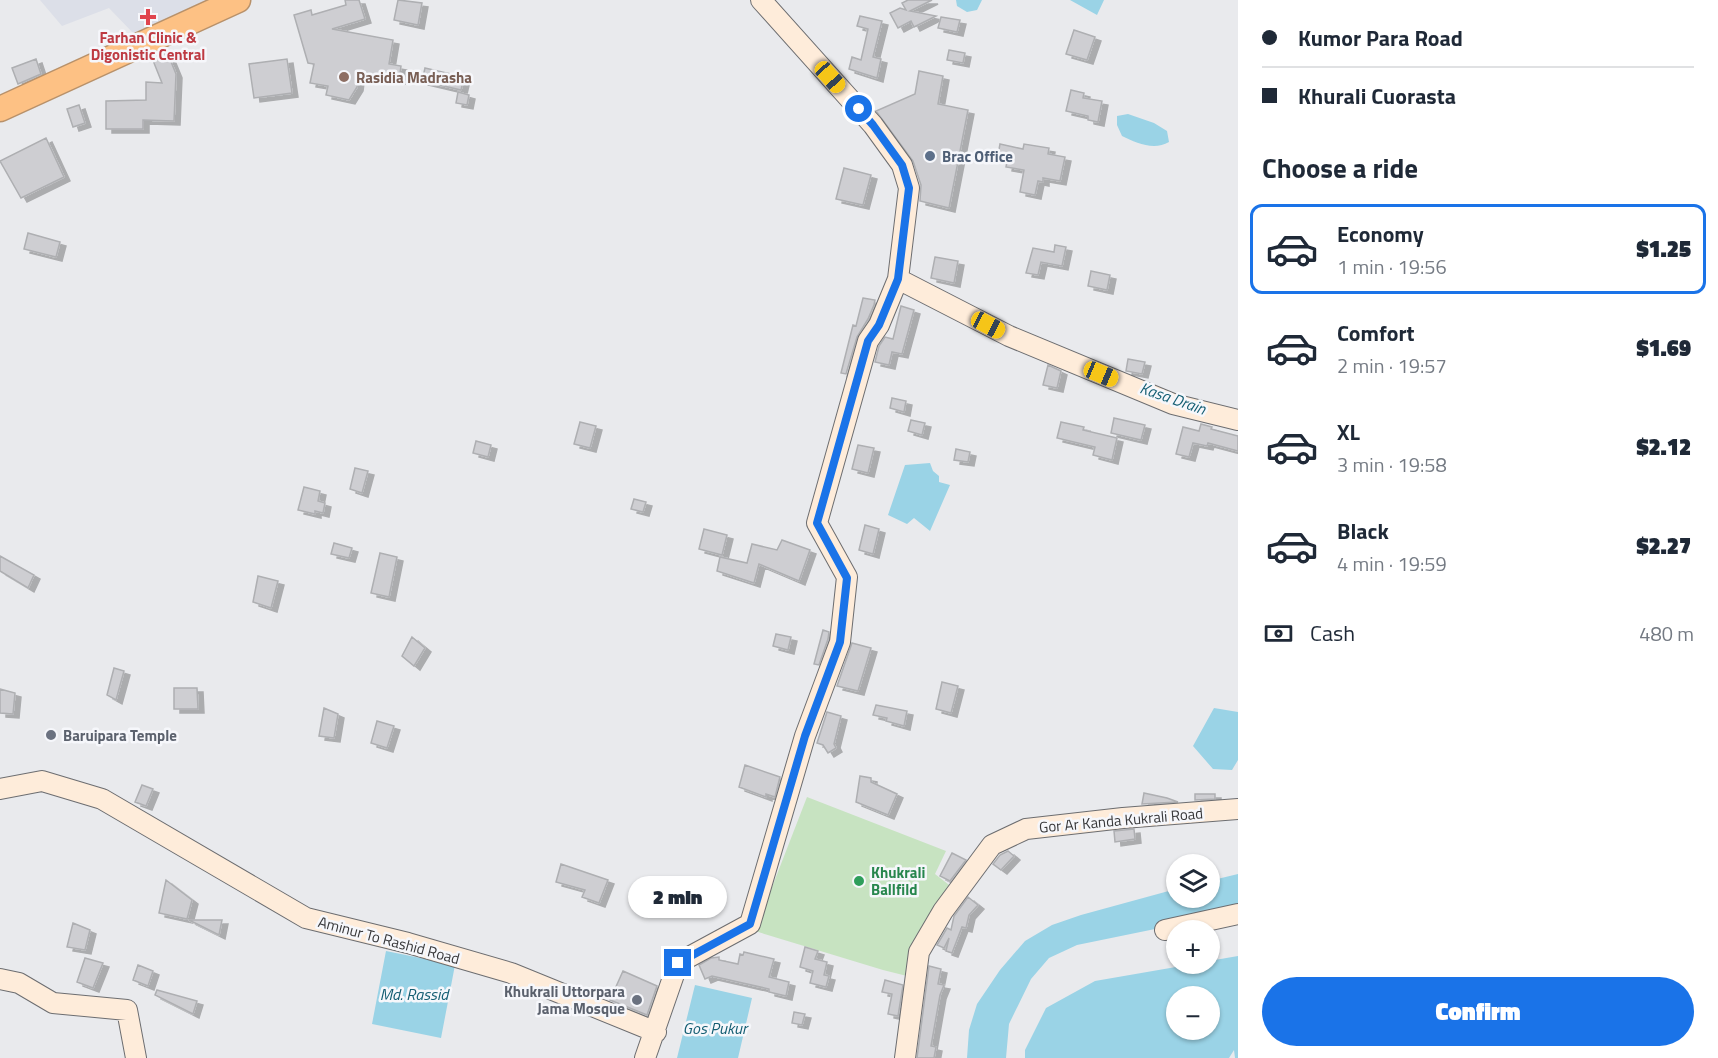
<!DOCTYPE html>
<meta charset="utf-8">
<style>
:root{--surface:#fff;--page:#f6f6f7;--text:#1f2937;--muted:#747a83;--line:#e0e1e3;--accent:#1a73e8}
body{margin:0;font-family:"Titillium Web",sans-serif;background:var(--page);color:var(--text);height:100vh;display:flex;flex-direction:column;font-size:22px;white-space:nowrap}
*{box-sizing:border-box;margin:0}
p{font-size:20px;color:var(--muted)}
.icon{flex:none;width:33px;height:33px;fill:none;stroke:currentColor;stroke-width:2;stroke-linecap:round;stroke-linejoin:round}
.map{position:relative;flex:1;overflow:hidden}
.sheet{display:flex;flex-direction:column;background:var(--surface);width:480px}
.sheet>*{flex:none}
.banner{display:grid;align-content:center;height:132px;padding:0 24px;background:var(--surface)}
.controls{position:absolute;left:1166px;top:854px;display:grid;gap:12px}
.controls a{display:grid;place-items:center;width:54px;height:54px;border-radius:50%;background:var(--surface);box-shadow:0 2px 4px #0004;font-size:30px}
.end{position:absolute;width:27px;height:27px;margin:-14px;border:8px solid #1a73e8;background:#fff;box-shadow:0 0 0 3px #fff}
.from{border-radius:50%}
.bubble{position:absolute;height:42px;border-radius:21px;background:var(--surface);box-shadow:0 2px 4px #0004;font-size:20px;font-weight:800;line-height:42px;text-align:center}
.car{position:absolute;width:18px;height:36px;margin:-18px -9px;border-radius:8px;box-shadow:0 0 4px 2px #0007;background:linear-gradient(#f5c518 24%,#345 0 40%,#f5c518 0 76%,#345 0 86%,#f5c518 0)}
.banner b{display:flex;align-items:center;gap:21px;height:57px;font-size:22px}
.banner b+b{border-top:2px solid var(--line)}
.banner i{width:15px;height:15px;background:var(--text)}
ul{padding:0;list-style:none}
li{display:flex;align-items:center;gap:18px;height:90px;margin:0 12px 9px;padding:0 12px;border:3px solid transparent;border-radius:12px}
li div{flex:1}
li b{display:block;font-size:22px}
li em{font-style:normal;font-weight:800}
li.selected{border-color:var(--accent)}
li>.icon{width:54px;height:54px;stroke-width:1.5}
h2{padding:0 24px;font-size:27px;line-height:72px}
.pay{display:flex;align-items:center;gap:15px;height:66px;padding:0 24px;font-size:22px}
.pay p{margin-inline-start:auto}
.button{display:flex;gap:12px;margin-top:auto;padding:12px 24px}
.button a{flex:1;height:69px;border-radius:36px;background:var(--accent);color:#fff;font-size:24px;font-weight:800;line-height:69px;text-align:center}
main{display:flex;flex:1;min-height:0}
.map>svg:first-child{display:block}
.built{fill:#dcdfe8}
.pitch{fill:#c7e3c1}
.water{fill:#9ad3e6;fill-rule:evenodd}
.building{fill:#ceced2;stroke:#aeafb2;stroke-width:1.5;filter:url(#shadow)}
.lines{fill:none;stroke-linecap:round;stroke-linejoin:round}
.secondary-casing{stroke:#6c6d70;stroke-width:22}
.highway-casing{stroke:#b8916a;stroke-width:27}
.secondary{stroke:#feecda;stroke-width:20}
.highway{stroke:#fdc184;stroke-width:24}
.route{stroke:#1a73e8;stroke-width:8}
.health-dot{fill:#e0444e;stroke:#f6f7fb;stroke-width:2}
.education-dot{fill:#8d6e63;stroke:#f6f7fb;stroke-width:2}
.service-dot{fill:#5c6f8a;stroke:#f6f7fb;stroke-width:2}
.worship-dot{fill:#6b7280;stroke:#f6f7fb;stroke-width:2}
.leisure-dot{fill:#2e9e5b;stroke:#f6f7fb;stroke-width:2}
.labels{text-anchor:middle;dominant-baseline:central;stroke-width:5;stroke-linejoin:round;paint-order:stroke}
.health-label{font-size:15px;font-weight:bold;fill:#be3a42;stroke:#f6f7fb}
.education-label{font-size:15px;font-weight:bold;fill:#785e54;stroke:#f6f7fb;text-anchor:start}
.service-label{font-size:15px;font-weight:bold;fill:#4e5e75;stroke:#f6f7fb;text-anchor:start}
.worship-label{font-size:15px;font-weight:bold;fill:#5b616d;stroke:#f6f7fb;text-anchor:start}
.street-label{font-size:15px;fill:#373739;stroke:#f6f7fb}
.leisure-label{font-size:15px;font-weight:bold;fill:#27864d;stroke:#f6f7fb;text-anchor:start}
.water-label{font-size:16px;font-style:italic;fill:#135d72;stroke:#f6f7fb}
</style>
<main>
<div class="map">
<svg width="1238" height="1058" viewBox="0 0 1238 1058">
<defs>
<filter id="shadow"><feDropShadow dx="6" dy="4" stdDeviation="0" flood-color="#0004"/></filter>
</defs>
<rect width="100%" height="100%" fill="#e9eaed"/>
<!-- built -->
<path class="built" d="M40,0h175l-79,36 -27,-28 -47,18z"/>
<!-- pitch -->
<path class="pitch" d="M807,797l139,54 -11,23 18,14 -42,89 -28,-7 -128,-39z"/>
<!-- water -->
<path class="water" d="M956,0h26l-5,10 -10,2 -10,-6z
M1070,0h34l-7,15z
M1128,114l26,9 13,8 2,11c-15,9 -33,1 -47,-6l-5,-11v-9z
M930,463l3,8 6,5v6l11,3 -20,46 -16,-13 -7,6 -19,-9 17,-50z
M1214,708l24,4v48l-6,10 -19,-1 -20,-23z
M1238,874v38l-161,33 -28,13 -18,21 -22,45 -3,34h-39l2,-28 8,-26 23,-34 25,-29 27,-16 29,-10 95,-26v8h33v-16z
M386,951l69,14 -14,73 -69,-14z
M1238,956v102h-3l-1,-8 -5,8h-204v-8l21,-42 49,-27 104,-18h10v-2zM1176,996h33v33h-33z
M695,985l57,13 -14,60h-61z"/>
<!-- building -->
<path class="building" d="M345,0h14l6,19 -33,10 61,11 -4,24 12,2 -2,14 -40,-8 -2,15 -8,13 -23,-5 2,-9 -18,-3 4,-19 -6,-1 -14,-48 17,-5 1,5 34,-10z
M398,0l24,3 -4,22 -24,-5z
M908,0h24l-22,11 26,5 -22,11 -3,-6 -13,7 -8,-15 10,-5 6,2 -4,-7z
M860,16l22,5 -9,36 8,2 -4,19 -28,-9 3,-12 9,3 7,-31 -11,-3z
M941,17l19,3 -3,12 -19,-4z
M1074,30l21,7 -8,23 -21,-6z
M949,50l16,3 -2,10 -16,-3z
M167,52l9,22 -2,47 -31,-1v9h-37v-28l40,-1v-18l16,1 -10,-25z
M36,59l5,15 -23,10 -6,-16z
M287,59l5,34 -38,5 -5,-34z
M425,68l39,9 -3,13 -39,-9z
M919,71l24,5 -5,28 30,6 -19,98 -29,-7 1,-16 -8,-24 -37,-50 39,-17z
M1071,90l13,3 -1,5 19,3 -4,21 -10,-2v-4l-22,-5z
M458,92l11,3 -2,10 -11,-2z
M79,105l6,18 -12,4 -6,-18z
M46,138l18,39 -43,21 -21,-37z
M1000,144l23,5 1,-5 25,4 -1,6 17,3 -5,24 -17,-3v4l-5,-1 -3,14 -15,-3 4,-22 -18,-3 2,-10 -10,-2z
M844,168l27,7 -8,30 -27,-6z
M28,233l32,9 -4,15 -32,-8z
M1055,245l11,2 -4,19 -21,-4 -3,13 -12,-2 7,-25 21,4z
M935,257l23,4 -4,22 -23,-5z
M1091,271l19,4 -3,15 -19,-4z
M863,298l12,2 -1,5 -6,14 -11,18 -11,37 -5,-1 12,-48 3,1z
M901,306l13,4 -12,44 -10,-2 -3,13 -14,-3 4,-16 6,-9 8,2z
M1128,359l17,3 -3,12 -16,-3z
M1048,365l13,6 -4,17 -14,-3z
M892,398l14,3 -2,11 -14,-4z
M1114,418l31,7 -4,15 -30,-7z
M911,420l14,3 -3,12 -14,-4z
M580,422l16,4 -6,22 -16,-4z
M1061,422l23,5 -1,3 34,8 -5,22 -19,-5 2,-8 -38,-9z
M1201,424l11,3 -1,2 27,7v15l-30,-8 -1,3 -14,-3 -4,14 -13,-3 7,-27 16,4z
M476,441l15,4 -3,12 -15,-4z
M858,445l16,3 -6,25 -16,-4z
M956,449l14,3 -2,10 -14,-2z
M355,468l13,3 -6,22 -12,-4z
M304,487l16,4 -2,10 7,2 -2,10 -8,-2v3l-17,-4z
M634,499l12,3 -3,10 -12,-3z
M865,525l14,4 -6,25 -14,-4z
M704,529l23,6 -5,20 -23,-6z
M782,540l28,10 -11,31 -40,-17 -5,19 -37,-12 3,-14 27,6 5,-19 25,6z
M334,543l18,5 -3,10 -18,-4z
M380,553l17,4 -8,40 -18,-4z
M0,556l34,19 -6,13 -28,-17z
M258,576l20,5 -7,27 -18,-6z
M823,630l6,2 -1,7 -9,26 -5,-1z
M776,634l15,3 -3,13 -15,-4z
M412,637l13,11 -11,18 -12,-10z
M852,643l19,5 -13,43 -21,-5z
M114,668l10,3 -8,29 -9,-5z
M942,682l16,4 -7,27 -15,-4z
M174,688h23l1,21h-24z
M0,689l15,4 -2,21 -13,-1z
M876,705l31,6 -3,15 -18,-5 1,-3 -14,-3z
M324,708l14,6 -4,24 -15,-2z
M827,712l14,4 -7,28 2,4 -8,5 -5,-8 -6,-2z
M377,721l17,5 -7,22 -16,-5z
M745,765l35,12 -5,20 -9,-3v3l-27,-10z
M860,776l11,2v4l26,12 -9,21 -32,-13z
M142,785l11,4 -7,17 -11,-4z
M1144,793l23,5 11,4 -36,2z
M1195,794h20v5l-20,1z
M1134,829l1,10 -20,3 -1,-11z
M1008,851l6,5 -13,14 -8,-6 7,-9z
M952,853l14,7 -16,21 -10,-5z
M561,864l47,16 -9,23 -17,-6 3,-7 -29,-8z
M166,880l26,20 -5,19 -28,-6z
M968,897l10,8 -9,10 -3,13 -4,-1 -10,26 -6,-2 3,-13 -5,10 -7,-3 10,-17 4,2 3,-14z
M189,920h33l-3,15z
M73,923l17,7 -5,20 -18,-3z
M805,947l13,4 -3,8 12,3 -3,13 5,1 -3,11 -16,-4 3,-12 -13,-4z
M744,952l30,7 -5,18 20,5 -3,14 -17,-4v-3l-57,-13 -7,3 -6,-14 12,-7 8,-1v3l19,4 2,-10 3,1z
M85,958l18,5 -10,25 -16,-6z
M138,965l15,6 -5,15 -15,-6z
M929,966l12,3 -3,15 6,1 -4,10 -9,51 5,1 -2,11h-17z
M623,971l34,15 -10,29 -37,-15z
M885,980l18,5 -5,31 -10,-2 4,-20 -10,-2z
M157,990l40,11 -4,13 -38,-19z
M794,1012l11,2 -3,11 -10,-2z"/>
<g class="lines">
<defs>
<path id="secondary" d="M761,0l112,125 29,40 7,23 -11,91 111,57 164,68 65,16
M0,789l42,-8 60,18 204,119 102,25 103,30 145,59
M1165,930l73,-16
M0,979l19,4 34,20 74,7 9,48
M645,1058l33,-95 72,-39 55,-188 35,-94 7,-65 -30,-54 51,-182 11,-16 19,-46
M905,1058l14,-106 24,-41 49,-66 34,-16 97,-11 115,-9"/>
<path id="highway" d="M0,109l238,-109"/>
</defs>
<!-- secondary casing -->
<use href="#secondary" class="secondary-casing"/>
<!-- highway casing -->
<use href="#highway" class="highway-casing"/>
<!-- secondary -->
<use href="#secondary" class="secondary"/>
<!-- highway -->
<use href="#highway" class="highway"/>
</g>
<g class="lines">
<!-- route -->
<path class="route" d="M678,963l72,-39 55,-188 35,-94 7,-64 -30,-55 51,-182 11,-16 19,-46 11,-91 -7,-23 -29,-40 -14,-16"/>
</g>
<!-- markers -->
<path class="health-dot" d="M145 8h6v6h6v6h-6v6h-6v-6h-6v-6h6z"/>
<circle class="education-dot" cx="344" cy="77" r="6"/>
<circle class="service-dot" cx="930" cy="156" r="6"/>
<g class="worship-dot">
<circle cx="51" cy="735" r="6"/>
<circle cx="637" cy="1000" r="6"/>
</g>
<circle class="leisure-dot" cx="859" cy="881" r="6"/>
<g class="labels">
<!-- health labels -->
<g class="health-label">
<text x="148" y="37">Farhan Clinic &amp;<tspan x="148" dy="17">Digonistic Central</tspan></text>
</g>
<!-- education labels -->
<g class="education-label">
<text x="356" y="77">Rasidia Madrasha</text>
</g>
<!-- service labels -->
<g class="service-label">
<text x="942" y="156">Brac Office</text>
</g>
<!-- worship labels -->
<g class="worship-label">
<text x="63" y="735">Baruipara Temple</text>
<text x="625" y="991" text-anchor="end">Khukrali Uttorpara<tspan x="625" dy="17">Jama Mosque</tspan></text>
</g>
<!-- street labels -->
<g class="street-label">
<text transform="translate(1121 820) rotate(-5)">Gor Ar Kanda Kukrali Road</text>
<text transform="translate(389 940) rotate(15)">Aminur To Rashid Road</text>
</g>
<!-- leisure labels -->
<g class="leisure-label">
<text x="871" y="872">Khukrali<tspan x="871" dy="17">Ballfild</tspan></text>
</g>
<!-- water labels -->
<g class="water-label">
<text transform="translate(1173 398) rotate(19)">Kasa Drain</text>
<text x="414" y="994">Md. Rassid</text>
<text x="715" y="1028">Gos Pukur</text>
</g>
</g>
</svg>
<div class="controls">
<a><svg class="icon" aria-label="layers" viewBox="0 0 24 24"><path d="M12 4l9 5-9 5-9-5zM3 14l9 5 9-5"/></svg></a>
<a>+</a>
<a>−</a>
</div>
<i class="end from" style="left:859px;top:109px"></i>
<i class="end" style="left:678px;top:963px"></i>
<div class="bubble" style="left:628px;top:876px;width:99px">2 min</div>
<i class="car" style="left:830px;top:77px;rotate:138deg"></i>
<i class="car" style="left:988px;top:325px;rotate:118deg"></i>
<i class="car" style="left:1101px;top:374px;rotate:113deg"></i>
</div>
<section class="sheet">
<div class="banner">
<b><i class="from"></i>Kumor Para Road</b>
<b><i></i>Khurali Cuorasta</b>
</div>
<h2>Choose a ride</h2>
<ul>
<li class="selected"><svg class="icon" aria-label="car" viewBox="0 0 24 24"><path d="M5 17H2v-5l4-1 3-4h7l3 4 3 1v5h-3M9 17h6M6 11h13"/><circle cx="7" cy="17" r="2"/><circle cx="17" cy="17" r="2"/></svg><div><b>Economy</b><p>1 min · 19:56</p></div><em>$1.25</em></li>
<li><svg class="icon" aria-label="car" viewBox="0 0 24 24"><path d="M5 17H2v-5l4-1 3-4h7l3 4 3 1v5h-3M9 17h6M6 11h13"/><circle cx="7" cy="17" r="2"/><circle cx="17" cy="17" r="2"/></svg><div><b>Comfort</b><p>2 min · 19:57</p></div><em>$1.69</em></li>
<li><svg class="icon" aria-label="car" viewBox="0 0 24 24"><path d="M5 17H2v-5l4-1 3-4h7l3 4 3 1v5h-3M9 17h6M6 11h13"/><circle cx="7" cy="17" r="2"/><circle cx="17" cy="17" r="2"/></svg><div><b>XL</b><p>3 min · 19:58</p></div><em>$2.12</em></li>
<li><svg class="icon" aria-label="car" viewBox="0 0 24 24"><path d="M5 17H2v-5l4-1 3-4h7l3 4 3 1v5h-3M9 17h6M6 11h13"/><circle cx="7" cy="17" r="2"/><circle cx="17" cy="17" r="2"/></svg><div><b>Black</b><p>4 min · 19:59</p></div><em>$2.27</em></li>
</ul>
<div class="pay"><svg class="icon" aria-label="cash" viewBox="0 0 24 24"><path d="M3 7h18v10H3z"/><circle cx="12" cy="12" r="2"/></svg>Cash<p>480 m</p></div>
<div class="button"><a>Confirm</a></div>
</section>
</main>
